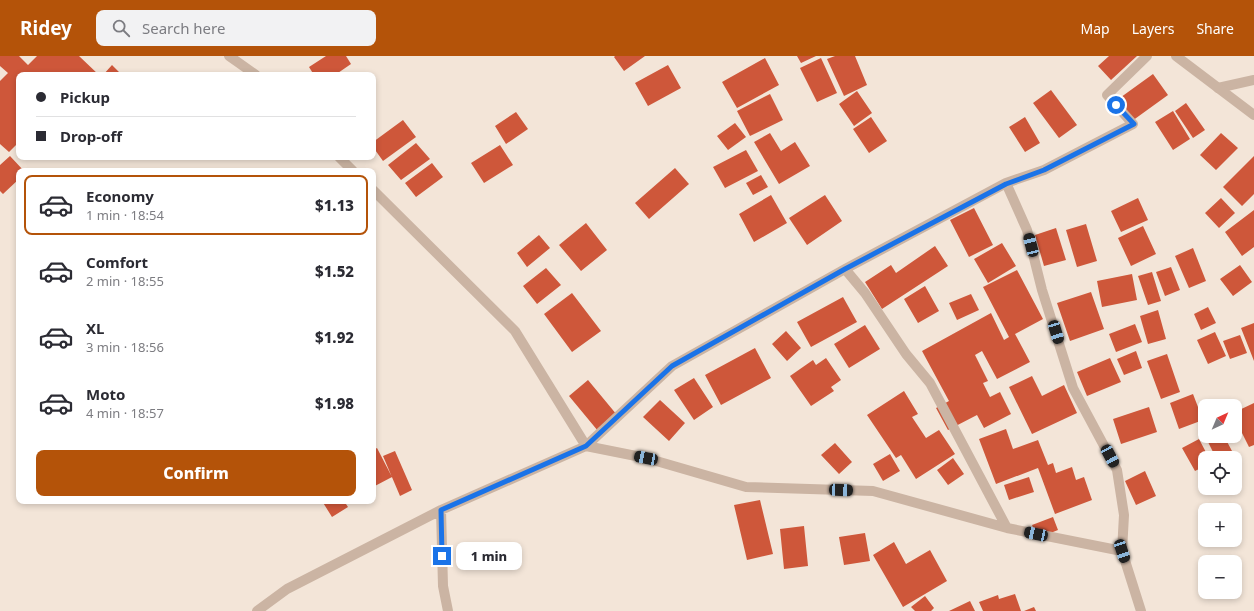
<!DOCTYPE html>
<meta charset="utf-8">
<style>
:root{--surface:#fff;--page:#f2f2f3;--text:#2b2b33;--muted:#7c7c81;--line:#e1e1e2;--accent:#b45309}
body{margin:0;font-family:"Noto Sans",sans-serif;background:var(--page);color:var(--text);height:100vh;display:flex;flex-direction:column;font-size:15px;white-space:nowrap}
*{box-sizing:border-box;margin:0}
p{font-size:13px;color:var(--muted)}
.icon{flex:none;width:22px;height:22px;fill:none;stroke:currentColor;stroke-width:2;stroke-linecap:round;stroke-linejoin:round}
.map{position:relative;flex:1;overflow:hidden}
.panel{position:absolute;left:16px;top:112px;width:360px;height:336px;display:flex;flex-direction:column;background:var(--surface);border-radius:8px;box-shadow:0 2px 6px #0003}
.panel>*{flex:none}
.top-card{position:absolute;left:16px;top:16px;width:360px;height:88px;border-radius:8px;box-shadow:0 2px 6px #0003;display:grid;align-content:center;height:88px;padding:0 20px;background:var(--surface)}
.needle{width:26px;rotate:44deg}
.controls{position:absolute;left:1198px;top:343px;display:grid;gap:8px}
.controls a{display:grid;place-items:center;width:44px;height:44px;border-radius:8px;background:var(--surface);box-shadow:0 2px 6px #0003;font-size:20px}
.end{position:absolute;width:18px;height:18px;margin:-9px;border:5px solid #1a73e8;background:#fff;box-shadow:0 0 0 2px #fff}
.from{border-radius:50%}
.bubble{position:absolute;height:28px;border-radius:8px;background:var(--surface);box-shadow:0 2px 6px #0003;font-size:13px;font-weight:800;line-height:28px;text-align:center}
.car{position:absolute;width:12px;height:24px;margin:-12px -6px;border-radius:5px;box-shadow:0 0 3px 1px #0007;background:linear-gradient(#222 24%,#8ab4d8 0 40%,#222 0 76%,#8ab4d8 0 86%,#222 0)}
.top-card b{display:flex;align-items:center;gap:14px;height:38px;font-size:15px}
.top-card b+b{border-top:1px solid var(--line)}
.top-card i{width:10px;height:10px;background:var(--text)}
ul{padding:7px 0 0;list-style:none}
li{display:flex;align-items:center;gap:12px;height:60px;margin:0 8px 6px;padding:0 12px;border:2px solid transparent;border-radius:8px}
li div{flex:1}
li b{display:block;font-size:15px}
li em{font-style:normal;font-weight:800}
li.current{border-color:var(--accent)}
li>.icon{width:36px;height:36px;stroke-width:1.5}
.cta{display:flex;gap:8px;margin-top:auto;padding:8px 20px}
.cta a{flex:1;height:46px;border-radius:8px;background:var(--accent);color:#fff;font-size:16px;font-weight:800;line-height:46px;text-align:center}
header{display:flex;align-items:center;gap:24px;box-sizing:border-box;height:56px;padding:0 20px;background:var(--accent);color:#fff}
header strong{font-size:19px}
nav{display:flex;gap:22px;margin-inline-start:auto;font-size:14px}
.search{width:280px;height:36px;background:var(--page);display:flex;align-items:center;gap:10px;box-sizing:border-box;padding:0 14px;border-radius:8px;color:var(--muted);font-size:15px}
.map>svg:first-child{display:block}
.building{fill:#ce573a}
.lines{fill:none;stroke-linecap:round;stroke-linejoin:round}
.minor{stroke:#cbb4a3;stroke-width:10}
.tertiary{stroke:#cbb4a3;stroke-width:10}
.route{stroke:#1a73e8;stroke-width:5}
</style>
<header>
<strong>Ridey</strong>
<div class="search"><svg class="icon" aria-label="search" viewBox="0 0 24 24"><circle cx="10" cy="10" r="6"/><path d="M15 15l6 6"/></svg>Search here</div>
<nav><a>Map</a><a>Layers</a><a>Share</a></nav>
</header>
<div class="map">
<svg width="1254" height="555" viewBox="0 0 1254 555">
<rect width="100%" height="100%" fill="#f3e5d8"/>
<!-- building -->
<path class="building" d="M0,0h19l9,9 9,-9h42l20,19h-80v67l-10,10 -9,-8v-63l8,-8 -8,-7z
M326,0h20l5,8 -16,11h-21l-5,-8z
M615,0h30l-21,15 -10,-14z
M797,0h19l-15,7z
M835,0h20l12,29 -23,11 -17,-37z
M1109,0h28l-26,24 -13,-14z
M765,2l14,27 -42,23 -15,-26z
M821,2l16,35 -20,9 -17,-34z
M112,9l10,10h-19z
M668,9l13,23 -33,18 -13,-23z
M1153,18l15,21 -36,26 -15,-21z
M1051,34l26,35 -18,13 -26,-35z
M857,35l15,22 -18,13 -15,-22z
M770,38l13,26 -33,16 -13,-25z
M1186,47l19,27 -12,8 -18,-27z
M1173,55l17,28 -17,11 -18,-28z
M516,56l12,17 -22,15 -11,-18z
M871,61l16,24 -18,12 -16,-24z
M1025,61l15,26 -15,9 -16,-25z
M403,64l13,17 -33,24 -10,-14v-5z
M735,67l11,14 -18,13 -11,-14z
M770,77l11,18 14,-9 15,24 -31,18 -25,-42z
M1221,77l17,15 -22,22 -16,-15z
M416,87l14,16 -29,21 -13,-15z
M500,89l13,20 -29,18 -13,-20z
M746,94l12,21 -33,17 -12,-21z
M10,100l14,15h-5v8l-16,15 -3,-3v-26z
M1254,100v38l-12,12 -19,-19z
M432,107l11,14 -27,20 -11,-14z
M675,112l14,16 -40,35 -14,-16z
M761,119l7,12 -15,8 -7,-12z
M771,139l16,28 -33,19 -15,-28z
M825,139l17,26 -35,24 -18,-27z
M1138,142l10,22 -27,12 -10,-21z
M1221,142l14,15 -16,15 -14,-15z
M974,152l19,37 -24,12 -19,-37z
M1254,154v37l-12,9 -17,-24z
M586,167l21,27 -26,21 -22,-26z
M1086,168l11,37 -20,6 -11,-37z
M1143,170l13,28 -25,12 -13,-28z
M1056,172l10,32 -22,6 -9,-31z
M539,179l11,13 -23,19 -10,-14z
M1002,187l14,23 -28,17 -14,-24z
M935,190l13,20 -66,43 -17,-27 26,-17 5,8z
M1193,192l13,33 -17,7 -14,-32z
M1240,209l12,17 -19,14 -13,-17z
M1171,211l9,23 -15,6 -9,-24z
M546,212l15,17 -24,19 -14,-18z
M1017,214l26,49 -28,15 15,28 -33,17 -15,-28 -7,4 13,26 -5,2 7,14 10,-5 11,22 -27,14 -7,-13 -29,15 -12,-22 13,-7 -27,-50 69,-38 13,27 5,-3 -26,-50z
M1152,216l9,29 -13,4 -10,-29z
M1132,218l5,26 -35,7 -5,-26z
M925,230l14,25 -21,12 -14,-24z
M1091,236l13,37 -34,12 -13,-38z
M572,237l29,38 -29,21 -28,-38z
M971,238l8,16 -22,10 -8,-17z
M843,241l14,25 -46,25 -14,-25z
M1208,251l8,16 -15,7 -7,-16z
M1158,254l8,29 -18,5 -8,-28z
M1254,267v38l-13,-33z
M1135,268l7,18 -26,10 -7,-18z
M865,269l15,24 -31,19 -15,-24z
M786,275l15,17 -14,13 -15,-17z
M1215,276l11,24 -18,8 -11,-24z
M1240,279l7,18 -17,6 -7,-18z
M755,292l16,30 -50,27 -16,-30z
M1136,295l6,17 -18,7 -7,-16z
M1167,298l13,38 -19,7 -14,-38z
M826,302l15,22 -10,7 3,4 -23,15 -21,-30 23,-16 3,5z
M1110,302l11,24 -34,14 -10,-24z
M1032,320l10,20 22,-11 13,28 -45,21 -23,-47z
M694,322l19,29 -19,13 -20,-30z
M588,324l29,35 -19,16 -29,-35z
M904,335l14,23 -6,3 14,21 13,-8 16,24 -39,25 -15,-24 -5,3 -29,-43z
M1193,338l10,26 -24,9 -9,-26z
M660,344l25,23 -16,18 -26,-24z
M1254,347v42l-5,2 -14,-28v-7z
M1149,351l8,25 -36,12 -8,-25z
M1006,373l7,20 25,-9 10,25 5,-2 3,10 16,-6 4,13 8,-3 8,23 -37,14 -17,-46 -42,16 -17,-45z
M1205,380h19l8,15 -16,7z
M1199,383l10,19h-4v8l-10,5 -13,-23z
M835,387l17,19 -13,12 -18,-19z
M377,392l15,29 -19,10v-37z
M395,395l17,39 -12,6 -17,-40z
M890,398l10,17 -17,10 -10,-17z
M953,402l11,16 -16,11 -11,-15z
M1145,415l11,25 -20,9 -11,-24z
M1029,421l5,15 -25,8 -5,-15z
M760,444l13,54 -26,6 -13,-55z
M322,445h22l4,6 -16,10z
M1053,461l5,13 -20,8 -6,-13z
M804,470l4,40 -24,3 -4,-40z
M865,477l5,28 -26,4 -5,-28z
M894,486l12,22 24,-14 17,31 -44,26 -30,-52z
M1015,538l6,17h-38l-4,-9 19,-7 1,4z
M925,540l9,12 -3,3h-16l-4,-4z
M970,545l5,10h-26z
M1034,551l2,4h-12z"/>
<g class="lines">
<!-- minor -->
<path class="minor" d="M229,0l27,19
M1218,32l36,-8
M339,101l14,14
M1006,127l21,47 15,60 31,98 44,82 7,45 -2,36
M373,134l142,141 71,115 60,12 100,29 127,4 134,37 115,23 19,60
M845,213l20,24 41,61 24,29 77,145
M441,454l2,76 5,25
M257,555l30,-22 154,-79 145,-64 86,-80 173,-97 161,-86 38,-13 89,-46 -26,-29 40,-39"/>
<!-- tertiary -->
<path class="tertiary" d="M1176,0l78,59"/>
</g>
<g class="lines">
<!-- route -->
<path class="route" d="M442,500l-1,-46 145,-64 86,-80 173,-97 161,-85 38,-14 90,-46 -18,-19"/>
</g>
</svg>
<div class="controls">
<a><svg class="needle" viewBox="-14 -14 28 28"><path d="M0-13l5 13h-10z" fill="#e53935"/><path d="M0 13l5-13h-10z" fill="#7c7c81"/></svg></a>
<a><svg class="icon" aria-label="locate" viewBox="0 0 24 24"><circle cx="12" cy="12" r="6"/><path d="M12 2v4M12 18v4M2 12h4M18 12h4"/></svg></a>
<a>+</a>
<a>−</a>
</div>
<i class="end from" style="left:1116px;top:49px"></i>
<i class="end" style="left:442px;top:500px"></i>
<div class="bubble" style="left:456px;top:486px;width:66px">1 min</div>
<i class="car" style="left:1031px;top:189px;rotate:346deg"></i>
<i class="car" style="left:1056px;top:276px;rotate:163deg"></i>
<i class="car" style="left:1110px;top:400px;rotate:152deg"></i>
<i class="car" style="left:646px;top:402px;rotate:281deg"></i>
<i class="car" style="left:841px;top:434px;rotate:92deg"></i>
<i class="car" style="left:1036px;top:478px;rotate:282deg"></i>
<i class="car" style="left:1122px;top:495px;rotate:162deg"></i>
<div class="top-card">
<b><i class="from"></i>Pickup</b>
<b><i></i>Drop-off</b>
</div>
<section class="panel">
<ul>
<li class="current"><svg class="icon" aria-label="car" viewBox="0 0 24 24"><path d="M5 17H2v-5l4-1 3-4h7l3 4 3 1v5h-3M9 17h6M6 11h13"/><circle cx="7" cy="17" r="2"/><circle cx="17" cy="17" r="2"/></svg><div><b>Economy</b><p>1 min · 18:54</p></div><em>$1.13</em></li>
<li><svg class="icon" aria-label="car" viewBox="0 0 24 24"><path d="M5 17H2v-5l4-1 3-4h7l3 4 3 1v5h-3M9 17h6M6 11h13"/><circle cx="7" cy="17" r="2"/><circle cx="17" cy="17" r="2"/></svg><div><b>Comfort</b><p>2 min · 18:55</p></div><em>$1.52</em></li>
<li><svg class="icon" aria-label="car" viewBox="0 0 24 24"><path d="M5 17H2v-5l4-1 3-4h7l3 4 3 1v5h-3M9 17h6M6 11h13"/><circle cx="7" cy="17" r="2"/><circle cx="17" cy="17" r="2"/></svg><div><b>XL</b><p>3 min · 18:56</p></div><em>$1.92</em></li>
<li><svg class="icon" aria-label="car" viewBox="0 0 24 24"><path d="M5 17H2v-5l4-1 3-4h7l3 4 3 1v5h-3M9 17h6M6 11h13"/><circle cx="7" cy="17" r="2"/><circle cx="17" cy="17" r="2"/></svg><div><b>Moto</b><p>4 min · 18:57</p></div><em>$1.98</em></li>
</ul>
<div class="cta"><a>Confirm</a></div>
</section>
</div>
